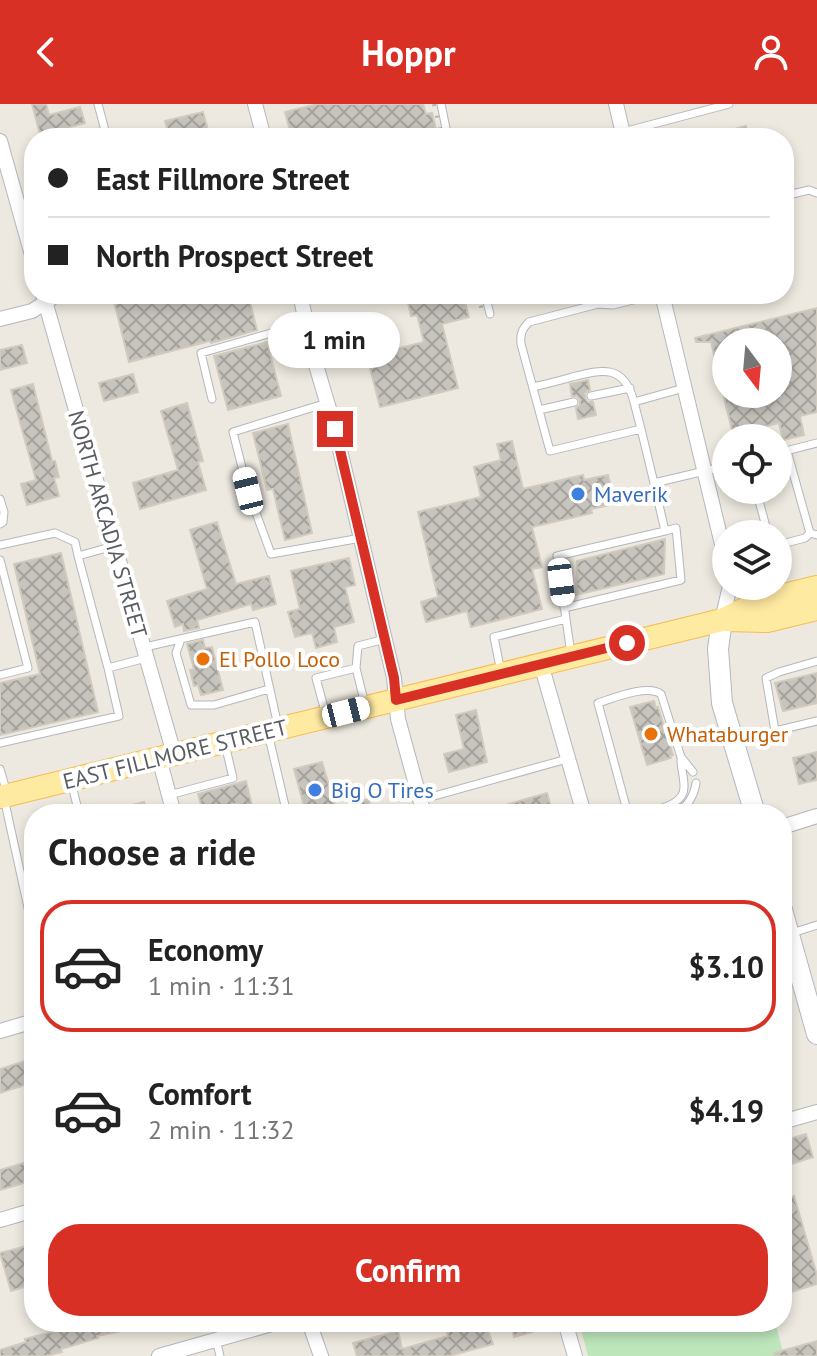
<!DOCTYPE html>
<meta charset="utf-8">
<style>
:root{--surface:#fff;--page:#f2f2f2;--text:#222;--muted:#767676;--line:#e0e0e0;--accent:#d93025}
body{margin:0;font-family:"PT Sans",sans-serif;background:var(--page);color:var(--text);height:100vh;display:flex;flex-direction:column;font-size:30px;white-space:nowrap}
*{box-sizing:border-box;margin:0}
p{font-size:26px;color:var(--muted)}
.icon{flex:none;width:44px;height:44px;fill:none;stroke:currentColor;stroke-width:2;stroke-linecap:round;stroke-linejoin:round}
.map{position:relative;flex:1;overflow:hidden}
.panel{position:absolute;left:24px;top:700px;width:768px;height:528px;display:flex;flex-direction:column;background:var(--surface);border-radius:32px;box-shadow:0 4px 12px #0003}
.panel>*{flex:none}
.guide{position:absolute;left:24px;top:24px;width:770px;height:176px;border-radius:32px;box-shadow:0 4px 12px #0003;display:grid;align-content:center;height:176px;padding:0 24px;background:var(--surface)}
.needle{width:52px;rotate:164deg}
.tools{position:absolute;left:712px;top:224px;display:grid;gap:16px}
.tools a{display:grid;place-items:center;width:80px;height:80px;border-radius:50%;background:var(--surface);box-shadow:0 4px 12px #0003;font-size:40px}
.end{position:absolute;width:36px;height:36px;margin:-18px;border:10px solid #d93025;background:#fff;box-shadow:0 0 0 4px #fff}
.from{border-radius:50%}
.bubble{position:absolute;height:56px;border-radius:28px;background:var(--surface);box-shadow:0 4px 12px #0003;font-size:26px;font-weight:700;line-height:56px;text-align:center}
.car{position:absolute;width:24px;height:48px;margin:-24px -12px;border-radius:10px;box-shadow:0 0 6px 2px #0007;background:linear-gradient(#fff 24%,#345 0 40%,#fff 0 76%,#345 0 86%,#fff 0)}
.guide b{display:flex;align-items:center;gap:28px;height:76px;font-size:30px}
.guide b+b{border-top:2px solid var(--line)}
.guide i{width:20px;height:20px;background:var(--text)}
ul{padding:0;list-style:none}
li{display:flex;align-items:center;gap:24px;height:132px;margin:0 16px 12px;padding:0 8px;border:4px solid transparent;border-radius:32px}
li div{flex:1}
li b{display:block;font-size:30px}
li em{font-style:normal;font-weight:700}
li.active{border-color:var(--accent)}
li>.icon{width:72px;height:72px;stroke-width:1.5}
h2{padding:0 24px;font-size:36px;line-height:96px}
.button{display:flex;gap:16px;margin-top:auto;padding:16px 24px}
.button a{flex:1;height:92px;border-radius:32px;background:var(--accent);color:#fff;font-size:32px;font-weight:700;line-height:92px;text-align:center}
header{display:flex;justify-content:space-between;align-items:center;height:104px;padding:0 24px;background:var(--accent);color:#fff;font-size:36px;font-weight:700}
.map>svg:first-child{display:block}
.park{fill:#bde6bb}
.building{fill:url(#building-cross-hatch);stroke:#d1cabe;stroke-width:2}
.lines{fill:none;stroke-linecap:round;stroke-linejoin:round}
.lane-casing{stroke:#b3b7bb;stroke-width:9}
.street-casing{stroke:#b3b7bb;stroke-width:16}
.secondary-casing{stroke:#b4b8be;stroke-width:22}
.primary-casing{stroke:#f6bd50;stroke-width:24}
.lane{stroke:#fff;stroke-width:7}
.street{stroke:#fff;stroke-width:14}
.secondary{stroke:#fff;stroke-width:20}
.primary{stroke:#ffeaa2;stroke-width:22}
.rail{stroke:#b2b3b3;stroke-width:4;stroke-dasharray:2 10;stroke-linecap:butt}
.route{stroke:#d93025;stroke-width:10}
.shop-dot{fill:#3f7fe0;stroke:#fff;stroke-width:3}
.food-dot{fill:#e8710a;stroke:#fff;stroke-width:3}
.labels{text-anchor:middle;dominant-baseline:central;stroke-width:8;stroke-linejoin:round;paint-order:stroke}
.shop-label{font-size:22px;fill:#366cbe;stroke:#fff;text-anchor:start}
.street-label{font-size:22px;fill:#595d62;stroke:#fff}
.food-label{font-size:22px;fill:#c56008;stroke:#fff;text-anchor:start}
</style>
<header><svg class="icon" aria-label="back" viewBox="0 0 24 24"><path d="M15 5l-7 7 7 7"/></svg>Hoppr<svg class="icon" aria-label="person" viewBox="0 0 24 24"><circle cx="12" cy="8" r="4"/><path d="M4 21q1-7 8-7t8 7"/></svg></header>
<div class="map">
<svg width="817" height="1252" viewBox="0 0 817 1252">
<defs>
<pattern id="building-cross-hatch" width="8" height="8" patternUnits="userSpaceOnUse" patternTransform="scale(2)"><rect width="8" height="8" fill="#c7c3bd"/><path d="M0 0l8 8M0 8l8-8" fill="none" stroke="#a5a29d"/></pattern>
</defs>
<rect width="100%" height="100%" fill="#ede9e0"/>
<!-- park -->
<path class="park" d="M579,1218h196l9,34h-196z"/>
<!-- building -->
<path class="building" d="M32,0h14l3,11 31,-8 5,16 -26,7 3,8h-21z
M318,0h105l3,10 6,-1 6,25h-70l-2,-9 -38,9h-36l-7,-26z
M203,8l7,26h-40l-5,-17z
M746,22l3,12h-33l-1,-4z
M127,190h121l9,36 -46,13 -1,-2 -81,21 -16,-65z
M406,190h57l6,23 -27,7 16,64 -78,19 -13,-51 57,-14 -7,-27 -6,1z
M817,204v104l-17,4 4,19 -21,5 -4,-17 -46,11 -10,-40h55v-52h-52v45h-4l-11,-45h-15l-1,-4z
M267,238l14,54 -53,14 -14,-54z
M22,241l5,18 -27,7v-20z
M133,270l5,18 -34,9 -5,-18z
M588,276l2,10 -5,3v5l3,4h5l3,13 -18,4 -2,-11 4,-3v-5l-3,-4h-5l-2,-12z
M33,280l19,77h3l4,16 -5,1 5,18 -32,9 -6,-21 15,-4 -25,-90z
M187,299l16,58 -5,1 8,28 -66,19 -7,-26 45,-13 -17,-59z
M288,320l24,109 -27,7 -12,-51 -6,1 -14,-57z
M512,337l11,48 60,-14 1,5 24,-5 7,29 -24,5 1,4 -60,14 10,40 -10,2 10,40 -71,18 -4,-16 -41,11 -5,-20 17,-5 -20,-85 63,-15 -7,-30 27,-7 -4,-16z
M217,418l19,62 33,-8 7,28 -23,6 -2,-6 -54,16 2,8 -15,3 -1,-7 -8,3 -8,-26 40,-12 -17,-59z
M665,435l-1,35 -88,21 1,-34z
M61,449l37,159 -98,23v-52l40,-9 -26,-110z
M349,454l6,27 -10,2 9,35 -20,5 3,15 -21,6 -4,-15 -17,4 -7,-25 12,-3 -9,-38z
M203,536l2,8 7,-1 11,43 -22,5 -3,-10 -4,1 -4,-16 4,-1 -7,-25z
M817,569v30l-34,8 -8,-28z
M654,597l2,7 2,-1 15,48 -3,1 1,2 -24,7 -17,-58z
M476,606l11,52 -38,10 -5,-18 20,-5 -8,-34z
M817,648v28l-18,4 -6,-26z
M322,658l14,47 32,-10 5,15h-67l-12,-45z
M246,677l8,33h-14l-2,-11 -35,9 -5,-18z
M547,689l6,21h-67l-1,-3z
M144,698l4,12h-35v-4z
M34,954v24l-34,11v-24z
M806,1030l7,23 -28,9 -3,-11v-14z
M34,1056v20l-34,10v-20z
M794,1092l23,79v9l-35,11v-95z
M34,1140v40l-23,7 -11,-38z
M90,1218h50l1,5 -44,9 1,2 -37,11 1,3 -16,4h-46v-6l26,-8 -1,-3z
M444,1218h41l8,22 -44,12h-92l-4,-13 45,-12 4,18 46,-13z
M510,1218h19l3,10 -18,5z
M817,1237v15h-42l-1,-3z"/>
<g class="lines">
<defs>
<path id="lane" d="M98,0l9,34
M441,0l7,34
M623,28l106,-28
M784,92l25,-6 8,3
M485,190l5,20
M657,190l-44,11 -15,-1 -69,18c-7,7 -9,12 -8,22l29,107 91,-22 -7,-27 50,-14
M533,283c13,-3 26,-6 39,-10 31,-8 52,-13 62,25
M591,292l39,-8
M212,295l-11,-46 81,-23 8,31 23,-6
M327,299l-94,29 15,59 23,63 90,-16
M539,306l35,-8
M641,325l13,54 72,-17
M787,347l23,82 7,2
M778,349l39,-10
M756,386l12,44
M0,395l4,13 -1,10 -3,2
M0,441l55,-12 20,9 3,14
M778,441l27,-7 5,-5
M114,442l-36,10 30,112 38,-10
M0,456l28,108 -28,7
M564,504l117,-28 -5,-52 -11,3
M181,535l-5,14 15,52h23l55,-16
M145,543l110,-25 23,104
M571,550l-14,-98 108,-25 -11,-48
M356,564l9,37
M501,568l-7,-35 72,-18
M326,611l-10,-37 40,-10 2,-22 27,-7
M775,627l-9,-53 13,-6 38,-11
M268,629l19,81
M733,637l84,-20
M0,639l119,-27 -11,-48
M0,665l7,24
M71,677l8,33
M169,691l64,-17 -8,-34
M4,694l30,137
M420,696l147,-41
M628,710l-30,-111c16,-5 49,-19 63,-9l20,63 12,15
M644,710c14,-5 41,-9 40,-28 0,-9 -3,-18 -3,-26
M675,710c12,-7 19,-17 21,-31
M727,710l24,-7
M792,829l25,-8
M216,1235l4,17"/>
<path id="street" d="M255,0l9,34
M616,0l8,34
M0,37l34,121
M43,190l131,460
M300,190l13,61 22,74 59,249 4,41 26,95
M662,190l64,267
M0,215l32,-8 26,-17
M722,516l8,-34
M541,560l43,150
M159,654l15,56
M782,723l35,-11
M0,927l34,-10
M782,1018l35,-10
M0,1116l34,-10
M309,1218l12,34
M565,1218l10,34
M159,1252l120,-34"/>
<path id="secondary" d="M722,516l-4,29 4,54 33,111
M782,806l35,124"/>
<path id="primary" d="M727,516l40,1 50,-12
M0,693l722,-177 41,-20 54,-13"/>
</defs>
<!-- lane casing -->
<use href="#lane" class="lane-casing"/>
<!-- street casing -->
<use href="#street" class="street-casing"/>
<!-- secondary casing -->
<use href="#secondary" class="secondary-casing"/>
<!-- primary casing -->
<use href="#primary" class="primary-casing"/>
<!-- lane -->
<use href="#lane" class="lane"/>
<!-- street -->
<use href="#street" class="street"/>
<!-- secondary -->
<use href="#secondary" class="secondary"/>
<!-- primary -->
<use href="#primary" class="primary"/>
<!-- rail -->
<path class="rail" d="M434,0l8,34
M478,190l4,17"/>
</g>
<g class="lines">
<!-- route -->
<path class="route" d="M335,325l59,249 2,22 231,-57"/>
</g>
<!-- markers -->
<g class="shop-dot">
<circle cx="578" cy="390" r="8"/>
<circle cx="315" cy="686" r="8"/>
</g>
<g class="food-dot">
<circle cx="203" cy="555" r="8"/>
<circle cx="651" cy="630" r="8"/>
</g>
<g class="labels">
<!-- shop labels -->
<g class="shop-label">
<text x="594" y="390">Maverik</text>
<text x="331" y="686">Big O Tires</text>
</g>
<!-- street labels -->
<g class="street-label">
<text transform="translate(108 420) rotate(74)">NORTH ARCADIA STREET</text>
<text transform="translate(175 650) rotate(-14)">EAST FILLMORE STREET</text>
</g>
<!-- food labels -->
<g class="food-label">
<text x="219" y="555">El Pollo Loco</text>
<text x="667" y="630">Whataburger</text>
</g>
</g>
</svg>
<div class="tools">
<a><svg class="needle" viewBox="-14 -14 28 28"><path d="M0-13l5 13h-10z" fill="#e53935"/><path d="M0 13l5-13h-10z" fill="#767676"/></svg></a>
<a><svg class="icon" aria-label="locate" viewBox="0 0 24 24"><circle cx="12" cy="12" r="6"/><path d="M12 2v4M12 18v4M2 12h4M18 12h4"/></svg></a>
<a><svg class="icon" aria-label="layers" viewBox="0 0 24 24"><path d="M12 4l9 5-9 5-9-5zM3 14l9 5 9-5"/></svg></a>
</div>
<i class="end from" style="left:627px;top:539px"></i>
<i class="end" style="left:335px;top:325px"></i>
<div class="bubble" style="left:268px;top:208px;width:132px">1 min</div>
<i class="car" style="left:248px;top:387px;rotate:346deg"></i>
<i class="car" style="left:561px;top:478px;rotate:173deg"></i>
<i class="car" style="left:346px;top:608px;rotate:76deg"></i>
<div class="guide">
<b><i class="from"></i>East Fillmore Street</b>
<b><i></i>North Prospect Street</b>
</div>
<section class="panel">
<h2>Choose a ride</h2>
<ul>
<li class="active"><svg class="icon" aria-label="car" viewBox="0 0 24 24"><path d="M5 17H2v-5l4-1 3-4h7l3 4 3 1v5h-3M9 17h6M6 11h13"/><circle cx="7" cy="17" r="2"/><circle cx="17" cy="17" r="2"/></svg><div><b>Economy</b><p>1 min · 11:31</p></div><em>$3.10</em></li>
<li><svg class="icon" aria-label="car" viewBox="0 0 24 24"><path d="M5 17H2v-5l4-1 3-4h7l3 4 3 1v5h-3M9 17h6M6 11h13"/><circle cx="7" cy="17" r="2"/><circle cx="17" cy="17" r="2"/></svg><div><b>Comfort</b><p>2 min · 11:32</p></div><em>$4.19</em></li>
</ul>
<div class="button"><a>Confirm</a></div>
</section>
</div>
